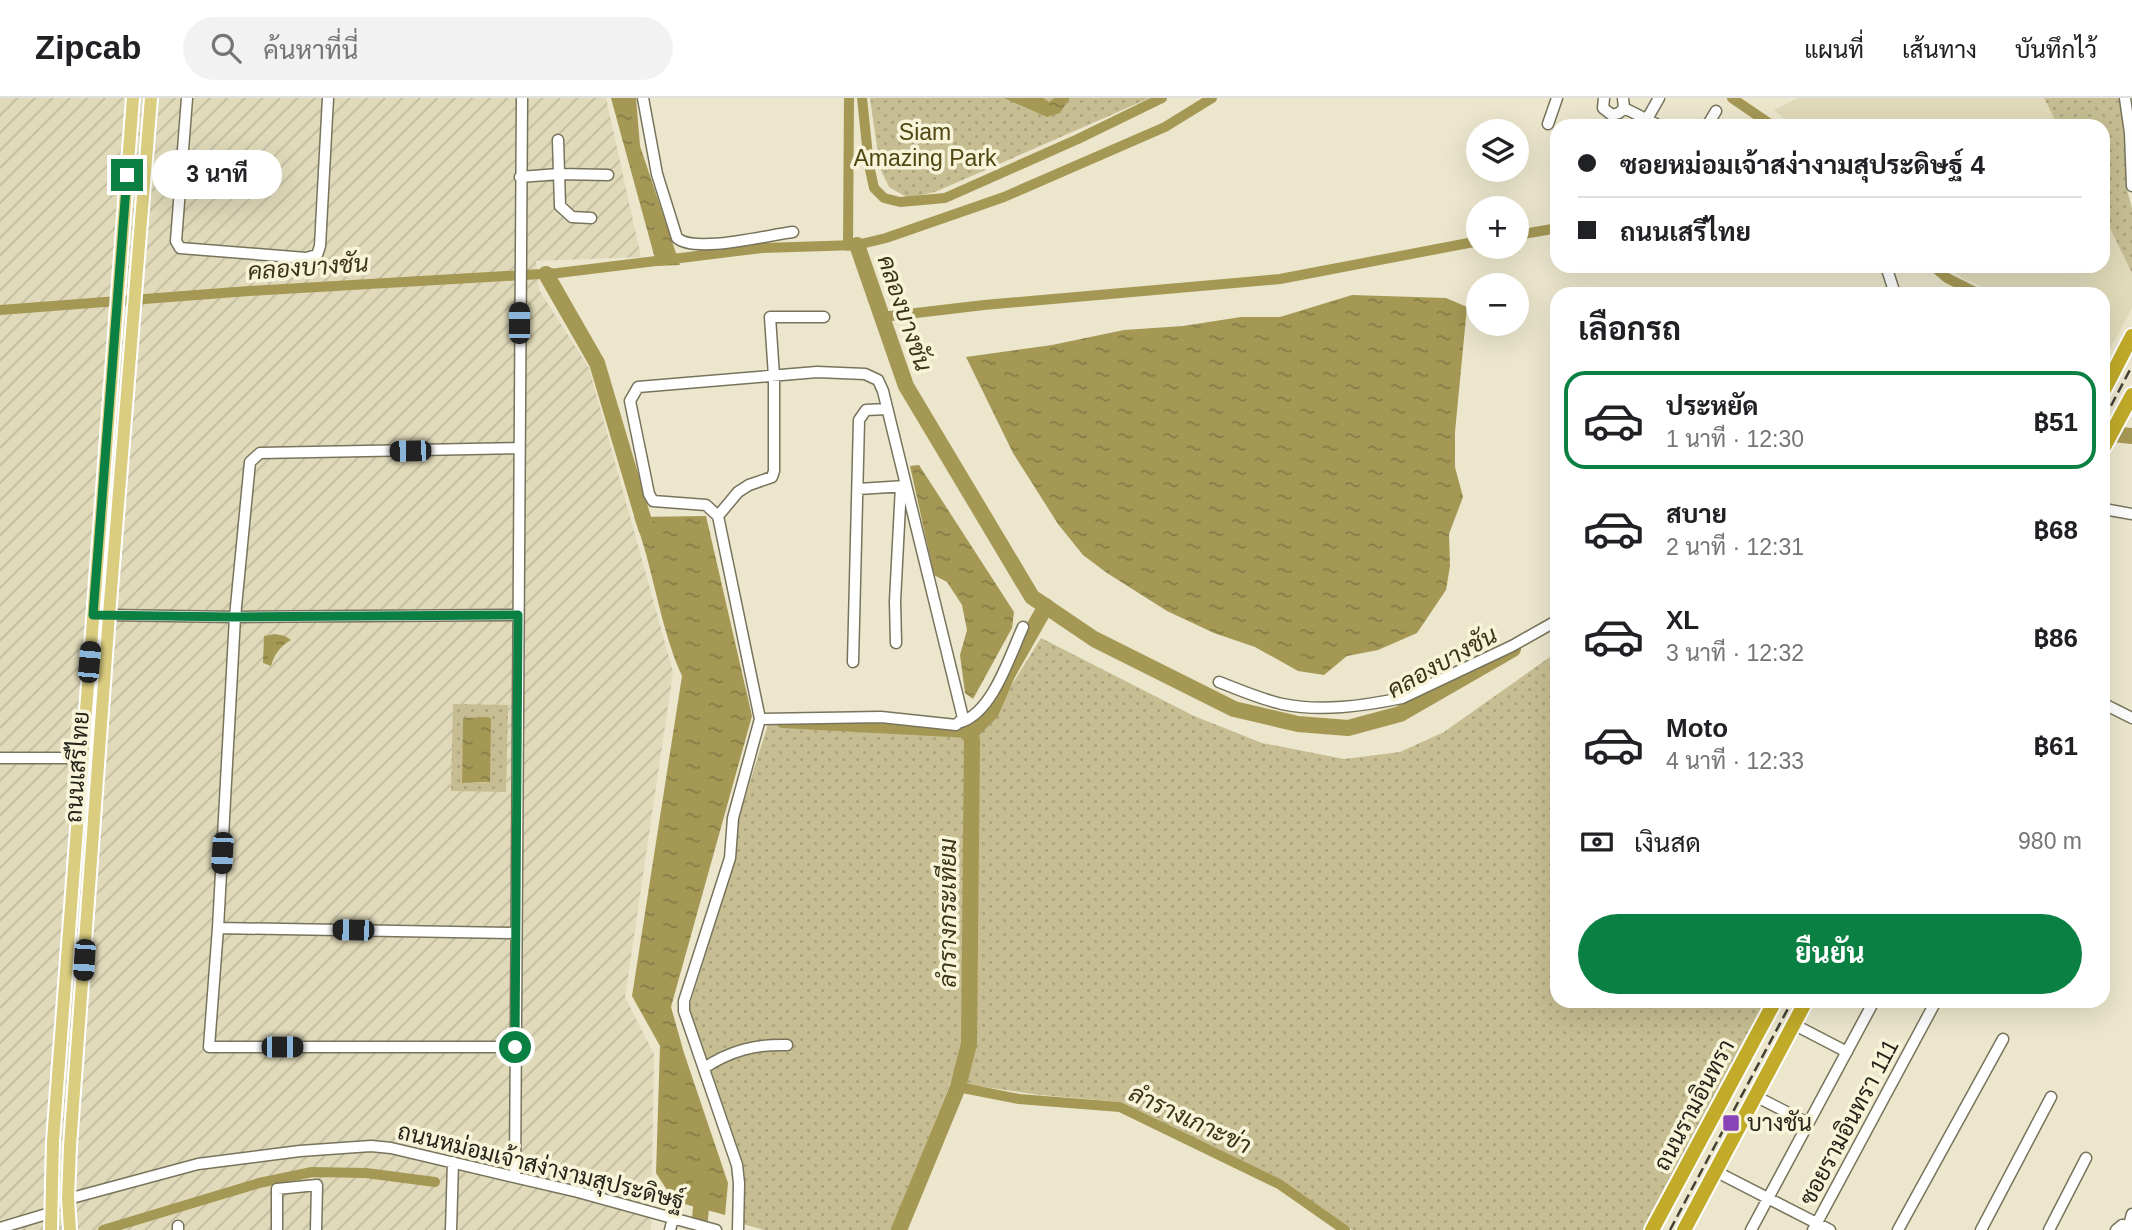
<!DOCTYPE html>
<html lang="th">
<meta charset="utf-8">
<style>
:root{--surface:#fff;--page:#f2f2f2;--text:#202124;--muted:#757577;--line:#e0e0e0;--accent:#0b8043}
body{margin:0;font-family:Helvetica,Sarabun,sans-serif;background:var(--page);color:var(--text);height:100vh;display:flex;flex-direction:column;font-size:26px;white-space:nowrap}
*{box-sizing:border-box;margin:0}
p{font-size:23px;color:var(--muted)}
.icon{flex:none;width:38px;height:38px;fill:none;stroke:currentColor;stroke-width:2;stroke-linecap:round;stroke-linejoin:round}
.map{position:relative;flex:1;overflow:hidden}
.panel{position:absolute;left:1550px;top:189px;width:560px;height:721px;display:flex;flex-direction:column;background:var(--surface);border-radius:21px;box-shadow:0 7px 28px #0002}
.panel>*{flex:none}
.hud{position:absolute;left:1550px;top:21px;width:560px;height:154px;border-radius:21px;box-shadow:0 7px 28px #0002;display:grid;align-content:center;height:154px;padding:0 28px;background:var(--surface)}
.tools{position:absolute;left:1466px;top:21px;display:grid;gap:14px}
.tools a{display:grid;place-items:center;width:63px;height:63px;border-radius:50%;background:var(--surface);box-shadow:0 7px 28px #0002;font-size:35px}
.end{position:absolute;width:32px;height:32px;margin:-16px;border:9px solid #0b8043;background:#fff;box-shadow:0 0 0 4px #fff}
.from{border-radius:50%}
.bubble{position:absolute;height:49px;border-radius:24px;background:var(--surface);box-shadow:0 7px 28px #0002;font-size:23px;font-weight:700;line-height:49px;text-align:center}
.car{position:absolute;width:21px;height:42px;margin:-21px -10px;border-radius:9px;box-shadow:0 0 5px 2px #0007;background:linear-gradient(#222 24%,#8ab4d8 0 40%,#222 0 76%,#8ab4d8 0 86%,#222 0)}
.hud b{display:flex;align-items:center;gap:24px;height:66px;font-size:26px}
.hud b+b{border-top:2px solid var(--line)}
.hud i{width:18px;height:18px;background:var(--text)}
ul{padding:0;list-style:none}
li{display:flex;align-items:center;gap:21px;height:98px;margin:0 14px 10px;padding:0 14px;border:4px solid transparent;border-radius:21px}
li div{flex:1}
li b{display:block;font-size:26px}
li em{font-style:normal;font-weight:700}
li.current{border-color:var(--accent)}
li>.icon{width:63px;height:63px;stroke-width:1.5}
h2{padding:0 28px;font-size:32px;line-height:84px}
.pay{display:flex;align-items:center;gap:18px;height:77px;padding:0 28px;font-size:26px}
.pay p{margin-inline-start:auto}
.button{display:flex;gap:14px;margin-top:auto;padding:14px 28px}
.button a{flex:1;height:80px;border-radius:42px;background:var(--accent);color:#fff;font-size:28px;font-weight:700;line-height:80px;text-align:center}
header{display:flex;align-items:center;gap:42px;box-sizing:border-box;height:98px;padding:0 35px;background:var(--surface);border-bottom:2px solid var(--line)}
header strong{font-size:33px}
nav{display:flex;gap:38px;margin-inline-start:auto;font-size:24px}
.search{width:490px;height:63px;background:var(--page);display:flex;align-items:center;gap:18px;box-sizing:border-box;padding:0 24px;border-radius:38px;color:var(--muted);font-size:26px}
.map>svg:first-child{display:block}
.built{fill:#e0daba}
.industrial{fill:url(#industrial-furrows)}
.green{fill:url(#green-dots);fill-rule:evenodd}
.water{fill:url(#water-ripples)}
.lines{fill:none;stroke-linecap:round;stroke-linejoin:round}
.canal{stroke:#a59855;stroke-width:10}
.river{stroke:#a59855;stroke-width:16}
.minor-casing{stroke:#78745c;stroke-width:13}
.major-casing{stroke:#fff;stroke-width:16}
.highway-casing{stroke:#fff;stroke-width:18}
.minor{stroke:#fff;stroke-width:10}
.major{stroke:#dacd7f;stroke-width:12}
.highway{stroke:#c1ab29;stroke-width:14}
.rail{stroke:#424134;stroke-width:2.5;stroke-dasharray:10 5;stroke-linecap:butt}
.route{stroke:#0b8043;stroke-width:9}
.poi-dot{fill:#8843b6;stroke:#f8f4d9;stroke-width:2.5}
.labels{text-anchor:middle;dominant-baseline:central;stroke-width:7;stroke-linejoin:round;paint-order:stroke}
.park-label{font-size:23px;fill:#514712;stroke:#f8f4d9}
.street-label{font-size:23px;fill:#25241a;stroke:#f8f4d9}
.poi-label{font-size:23px;fill:#25241a;stroke:#f8f4d9;text-anchor:start}
.water-label{font-size:24px;font-style:italic;fill:#3b3516;stroke:#f8f4d9}
</style>
<header>
<strong>Zipcab</strong>
<div class="search"><svg class="icon" aria-label="search" viewBox="0 0 24 24"><circle cx="10" cy="10" r="6"/><path d="M15 15l6 6"/></svg>ค้นหาที่นี่</div>
<nav><a>แผนที่</a><a>เส้นทาง</a><a>บันทึกไว้</a></nav>
</header>
<div class="map">
<svg width="2132" height="1132" viewBox="0 0 2132 1132">
<defs>
<pattern id="industrial-furrows" width="10" height="10" patternUnits="userSpaceOnUse" patternTransform="scale(1.75)"><rect width="10" height="10" fill="#e0daba"/><path d="M-1 1l2-2M0 10L10 0M9 11l2-2" fill="none" stroke="#c0bb9f"/></pattern>
<pattern id="green-dots" width="8" height="8" patternUnits="userSpaceOnUse" patternTransform="scale(1.75)"><rect width="8" height="8" fill="#c6be92"/><path d="M2 2h.1M6 6h.1" fill="none" stroke="#aaa37d" stroke-width="1.8" stroke-linecap="round"/></pattern>
<pattern id="water-ripples" width="26" height="14" patternUnits="userSpaceOnUse" patternTransform="scale(1.75)"><rect width="26" height="14" fill="#a59855"/><path d="M2 4q2-2 4 0t4 0M15 11q2-2 4 0t4 0" fill="none" stroke="#867c46"/></pattern>
</defs>
<rect width="100%" height="100%" fill="#ebe6cc"/>
<!-- built -->
<path class="built" d="M1798,0h246l14,28h-264l-20,-16z
M2104,118l28,57v35l-28,52v-66h-104l-36,-15 -17,-13h157z"/>
<!-- industrial -->
<path class="industrial" d="M0,0h606l35,159 -105,4 3,29 50,78 84,304 -48,325 29,57 -3,176h-651z"/>
<!-- green -->
<path class="green" d="M870,0h280l-215,94 -27,6 -19,-11 -9,-19z
M2044,0h76l2,9 5,83 5,18v65l-28,-57v-90h-46z
M1041,540l153,78 68,27 82,16 56,-7 44,-20 113,-80 1,349h208l-121,229h-293l-72,-49 -158,-79 -82,-7 -89,-13 -60,148h-127l-21,-6 -1,-54 -53,-162 46,-148 3,-40 31,-99 131,4 66,7 25,-14z
M453,606l55,1 -2,87 -55,-1zM464,620l23,65h-25z"/>
<!-- water -->
<path class="water" d="M611,0h25l4,48 40,119 -23,1z
M1004,0h39l6,4 5,-4h16l-10,15 -13,4z
M1352,197l94,3 21,9 -12,125v35l8,30 -14,37 1,32 -4,24 -29,43 -39,17 -31,6 -23,19 -26,-4 -43,-24 -41,-14 -47,-22 -60,-38 -24,-18 -25,-31 -45,-71 -47,-96 86,-12 72,-15 59,-4 58,-9h39z
M919,367l95,147 -2,16 -39,71 -8,-6 -5,-38 7,-25 -5,-25 -15,-23 -13,-7 -24,-109z
M706,418l46,200 -81,291 13,46 44,130 -3,32 -51,-14 -18,-28 4,-127 -28,-50 50,-320c-23,-51 -28,-107 -48,-159z
M275,536l10,2 6,4c-11,6 -17,15 -20,26l-8,-3 1,-27z
M463,620l25,-1 3,2 -1,63 -28,1z"/>
<g class="lines">
<!-- canal -->
<path class="canal" d="M862,0l7,67 5,23 10,10 16,4 45,-4 133,-59 84,-41
M1732,0l41,28
M1517,137l41,-7
M848,148l1,-148
M1933,168l14,12 32,16
M0,212l249,-19 309,-18 204,-25 95,-3 29,-7 118,-41 161,-70 47,-29
M882,219l102,-12 296,-26 199,-38
M782,625l188,10
M958,989l61,12 101,8 159,77 66,46
M103,1132l156,-47 53,-11 54,1 69,9"/>
<!-- river -->
<path class="river" d="M857,147l49,141 126,211 62,42 140,70 64,15 50,4 52,-14 113,-65
M546,176l51,89 49,165 5,8
M2104,335l28,3
M699,1089l3,9 -3,34
M899,1132l59,-143 11,-43 3,-303 -2,-8 21,-21 16,-37 39,-69"/>
<defs>
<path id="minor" d="M187,0l-11,143 4,7 126,10 11,-3 3,-9 8,-148
M643,0l14,76 20,64c19,16 90,-3 116,-6
M1604,0l-1,10 9,7 7,-2 5,-5 -1,-10
M2125,0l5,35 2,53
M1624,10l36,18
M1647,21l12,-21
M1548,26l9,-26
M1707,28l9,-15
M558,42l2,66 12,11 19,1
M520,79l39,-3 49,1
M1886,168l9,28
M858,391l48,-3
M2104,411l28,5
M718,418l20,-24 11,-7 23,-8 2,-6v-95l-4,-59h54
M109,517l126,2 283,-2
M896,545l-1,-42 6,-115
M853,564l6,-242 7,-10 21,-1
M1219,584c21,8 41,17 63,22 39,8 81,2 120,-6l110,-52 46,-26
M2104,606l28,14
M961,624c32,-10 49,-67 62,-95
M0,660h81
M218,830l298,5
M1793,926l54,28
M515,949h-306l9,-119 17,-311 15,-155 10,-9 259,-5
M704,970c26,-17 51,-24 83,-23
M1755,998l53,27
M1715,1073l115,59
M515,1079l7,-1079
M68,1101l130,-35 102,-13 71,-5 20,2 187,44 138,38
M2129,1127l3,-11
M178,1128v4
M0,1130l50,-15
M277,1132v-41l40,-4 -1,45
M451,1132l2,-68
M670,1132l3,-12
M738,1132l1,-47 -2,-18 -53,-154v-10l46,-143 3,-40 27,-99 -42,-203 -12,-11 -53,-4 -4,-7 -19,-93 8,-14 179,-15 48,2 13,6 5,11 80,327 -7,7 -75,-8 -121,2
M1751,1132l123,-229
M1813,1132l123,-229
M1898,1132l105,-191
M1981,1132l70,-133
M2049,1132l37,-72
M2116,1132l6,-5 10,1"/>
<path id="major" d="M51,1132l2,-89 80,-1043
M70,1132l-2,-31 2,-53 39,-531 42,-517"/>
<path id="highway" d="M2104,292l28,-54
M2104,349l28,-52
M1652,1132l123,-229
M1684,1132l122,-229"/>
</defs>
<!-- minor casing -->
<use href="#minor" class="minor-casing"/>
<!-- major casing -->
<use href="#major" class="major-casing"/>
<!-- highway casing -->
<use href="#highway" class="highway-casing"/>
<!-- minor -->
<use href="#minor" class="minor"/>
<!-- major -->
<use href="#major" class="major"/>
<!-- highway -->
<use href="#highway" class="highway"/>
<!-- rail -->
<path class="rail" d="M2104,321l28,-53
M1670,1132l122,-229"/>
</g>
<g class="lines">
<!-- route -->
<path class="route" d="M127,77l-34,440 142,2 283,-2 -3,432"/>
</g>
<!-- markers -->
<rect class="poi-dot" x="1722" y="1016" width="18" height="18" rx="3.5"/>
<g class="labels">
<!-- park labels -->
<g class="park-label">
<text x="925" y="34">Siam<tspan x="925" dy="26">Amazing Park</tspan></text>
</g>
<!-- street labels -->
<g class="street-label">
<text transform="translate(77 669) rotate(-86)">ถนนเสรีไทย</text>
<text transform="translate(1694 1007) rotate(-62)">ถนนรามอินทรา</text>
<text transform="translate(1849 1024) rotate(-62)">ซอยรามอินทรา 111</text>
<text transform="translate(541 1068) rotate(14)">ถนนหม่อมเจ้าสง่างามสุประดิษฐ์</text>
</g>
<!-- poi labels -->
<g class="poi-label">
<text x="1747" y="1025">บางชัน</text>
</g>
<!-- water labels -->
<g class="water-label">
<text transform="translate(308 169) rotate(-4)">คลองบางชัน</text>
<text transform="translate(905 215) rotate(71)">คลองบางชัน</text>
<text transform="translate(1442 564) rotate(-29)">คลองบางชัน</text>
<text transform="translate(947 815) rotate(-90)">ลำรางกระเทียม</text>
<text transform="translate(1190 1021) rotate(25)">ลำรางเกาะข่า</text>
</g>
</g>
</svg>
<div class="tools">
<a><svg class="icon" aria-label="layers" viewBox="0 0 24 24"><path d="M12 4l9 5-9 5-9-5zM3 14l9 5 9-5"/></svg></a>
<a>+</a>
<a>−</a>
</div>
<i class="end from" style="left:515px;top:949px"></i>
<i class="end" style="left:127px;top:77px"></i>
<div class="bubble" style="left:152px;top:52px;width:130px">3 นาที</div>
<i class="car" style="left:519px;top:225px;rotate:0deg"></i>
<i class="car" style="left:410px;top:353px;rotate:269deg"></i>
<i class="car" style="left:89px;top:564px;rotate:5deg"></i>
<i class="car" style="left:222px;top:755px;rotate:183deg"></i>
<i class="car" style="left:353px;top:832px;rotate:271deg"></i>
<i class="car" style="left:84px;top:862px;rotate:184deg"></i>
<i class="car" style="left:282px;top:949px;rotate:90deg"></i>
<div class="hud">
<b><i class="from"></i>ซอยหม่อมเจ้าสง่างามสุประดิษฐ์ 4</b>
<b><i></i>ถนนเสรีไทย</b>
</div>
<section class="panel">
<h2>เลือกรถ</h2>
<ul>
<li class="current"><svg class="icon" aria-label="car" viewBox="0 0 24 24"><path d="M5 17H2v-5l4-1 3-4h7l3 4 3 1v5h-3M9 17h6M6 11h13"/><circle cx="7" cy="17" r="2"/><circle cx="17" cy="17" r="2"/></svg><div><b>ประหยัด</b><p>1 นาที · 12:30</p></div><em>฿51</em></li>
<li><svg class="icon" aria-label="car" viewBox="0 0 24 24"><path d="M5 17H2v-5l4-1 3-4h7l3 4 3 1v5h-3M9 17h6M6 11h13"/><circle cx="7" cy="17" r="2"/><circle cx="17" cy="17" r="2"/></svg><div><b>สบาย</b><p>2 นาที · 12:31</p></div><em>฿68</em></li>
<li><svg class="icon" aria-label="car" viewBox="0 0 24 24"><path d="M5 17H2v-5l4-1 3-4h7l3 4 3 1v5h-3M9 17h6M6 11h13"/><circle cx="7" cy="17" r="2"/><circle cx="17" cy="17" r="2"/></svg><div><b>XL</b><p>3 นาที · 12:32</p></div><em>฿86</em></li>
<li><svg class="icon" aria-label="car" viewBox="0 0 24 24"><path d="M5 17H2v-5l4-1 3-4h7l3 4 3 1v5h-3M9 17h6M6 11h13"/><circle cx="7" cy="17" r="2"/><circle cx="17" cy="17" r="2"/></svg><div><b>Moto</b><p>4 นาที · 12:33</p></div><em>฿61</em></li>
</ul>
<div class="pay"><svg class="icon" aria-label="cash" viewBox="0 0 24 24"><path d="M3 7h18v10H3z"/><circle cx="12" cy="12" r="2"/></svg>เงินสด<p>980 m</p></div>
<div class="button"><a>ยืนยัน</a></div>
</section>
</div>
